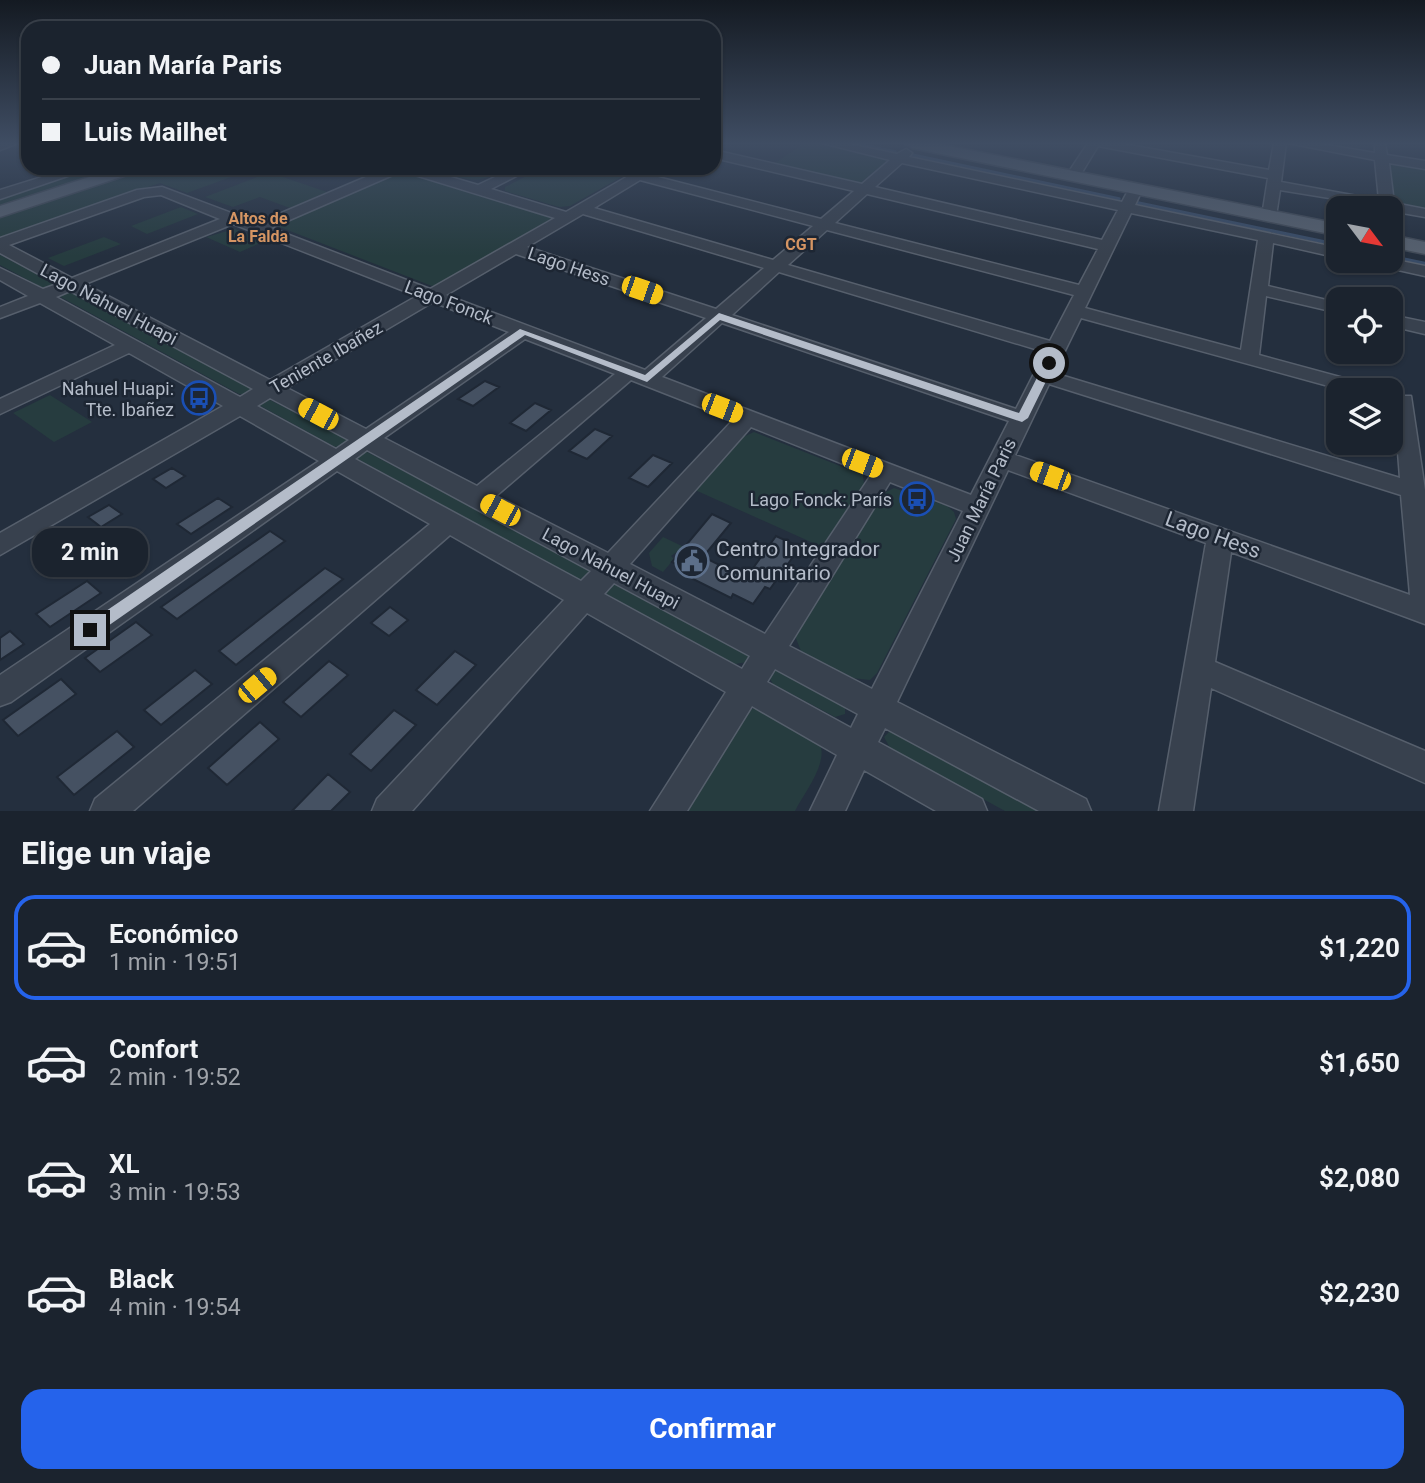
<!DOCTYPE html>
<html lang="es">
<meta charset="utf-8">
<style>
:root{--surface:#1b232e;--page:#282f3a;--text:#f1f3f6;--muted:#a0a4aa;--line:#39404a;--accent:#2563eb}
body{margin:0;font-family:Roboto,sans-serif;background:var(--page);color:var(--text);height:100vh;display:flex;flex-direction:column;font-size:26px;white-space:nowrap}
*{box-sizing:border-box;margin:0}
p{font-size:23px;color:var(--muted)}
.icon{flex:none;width:38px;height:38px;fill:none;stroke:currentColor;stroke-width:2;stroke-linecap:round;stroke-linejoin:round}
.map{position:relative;height:811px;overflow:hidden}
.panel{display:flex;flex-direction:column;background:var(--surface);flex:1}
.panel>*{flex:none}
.top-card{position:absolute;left:21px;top:21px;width:700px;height:154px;border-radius:21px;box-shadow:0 2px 5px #0004,0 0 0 2px var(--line);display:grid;align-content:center;height:154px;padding:0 21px;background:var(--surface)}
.needle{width:46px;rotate:122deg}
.tools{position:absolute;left:1326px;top:196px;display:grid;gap:14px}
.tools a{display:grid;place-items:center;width:77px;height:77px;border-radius:14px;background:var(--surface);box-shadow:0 2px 5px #0004,0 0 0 2px var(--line);font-size:35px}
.end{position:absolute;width:32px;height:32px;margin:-16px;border:9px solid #b4bcc9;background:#111;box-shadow:0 0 0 4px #111}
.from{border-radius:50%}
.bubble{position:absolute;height:49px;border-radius:21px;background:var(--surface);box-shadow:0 2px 5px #0004,0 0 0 2px var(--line);font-size:23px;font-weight:700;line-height:49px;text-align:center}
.car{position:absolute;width:21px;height:42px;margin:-21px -10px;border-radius:9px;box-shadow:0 0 5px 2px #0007;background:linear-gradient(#f5c518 24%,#345 0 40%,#f5c518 0 76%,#345 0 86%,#f5c518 0)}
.top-card b{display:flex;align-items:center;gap:24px;height:66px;font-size:26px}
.top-card b+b{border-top:2px solid var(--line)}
.top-card i{width:18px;height:18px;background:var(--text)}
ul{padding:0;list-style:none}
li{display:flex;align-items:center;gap:21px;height:105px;margin:0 14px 10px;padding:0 7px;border:4px solid transparent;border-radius:21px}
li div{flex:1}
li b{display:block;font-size:26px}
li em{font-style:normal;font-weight:700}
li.current{border-color:var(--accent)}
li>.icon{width:63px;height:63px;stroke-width:1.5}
h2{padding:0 21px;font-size:32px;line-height:84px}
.cta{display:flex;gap:14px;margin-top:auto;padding:14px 21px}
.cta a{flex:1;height:80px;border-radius:21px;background:var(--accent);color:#fff;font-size:28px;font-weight:700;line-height:80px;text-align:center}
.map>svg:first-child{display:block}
.green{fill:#263c3f}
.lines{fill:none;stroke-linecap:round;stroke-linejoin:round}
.stream-far1{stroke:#394c67;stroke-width:3.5}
.stream{stroke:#394c67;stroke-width:4.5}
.building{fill:#455162;stroke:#1f2835;stroke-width:2}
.minor-casing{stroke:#565f6c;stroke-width:3}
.major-casing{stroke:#414a57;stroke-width:3}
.minor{fill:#38414e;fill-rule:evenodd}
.major{fill:#56606e;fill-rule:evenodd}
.route{fill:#b4bcc9}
.labels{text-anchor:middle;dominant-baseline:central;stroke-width:5;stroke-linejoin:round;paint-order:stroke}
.far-neighbourhood-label{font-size:16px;font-weight:bold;fill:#d59563;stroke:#1d2633}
.street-label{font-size:18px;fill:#b4bcc9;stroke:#1d2633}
.poi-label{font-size:18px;fill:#b4bcc9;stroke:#1d2633;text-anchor:end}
.near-street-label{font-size:21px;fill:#b4bcc9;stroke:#1d2633}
.near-poi-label{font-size:21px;fill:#b4bcc9;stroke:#1d2633;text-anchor:start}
</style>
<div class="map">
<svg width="1425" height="811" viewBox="0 0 1425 811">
<rect width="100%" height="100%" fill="#242f3e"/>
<!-- green -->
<path class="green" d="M805,143h11l72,17 -29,24 -87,-19z
M1385,160l40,7v45l-34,-6z
M91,168h30l-121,40v-11z
M144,168h138l-11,5 56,19 -37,16 -30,-11 -27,10 -28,-10 63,-24 -12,-5 -69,25 -27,-10 -160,55v-22z
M429,168h69l9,2c-35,17 -43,8 -78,-2z
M542,168h95l-67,38 -11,1 -54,-16v-4z
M397,172h11l145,46 -113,66 -8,2 -155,-60z
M181,207l17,7 -51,20 -16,-8z
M235,229l30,12 -25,11 -34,-15z
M104,237l17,7 -57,22 -16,-8z
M0,255l57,30 -12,4 -45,-24z
M69,291l182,97 2,2 -6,4h-8l-182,-99z
M50,395l42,27 -38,20 -41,-29z
M268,399l78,40 2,4 -13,4 -76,-42z
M754,432l109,43 1,10 -42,62 -127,-57 48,-53z
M365,451l222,116 3,6 -6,6h-6l-220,-120 -2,-2z
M894,488l53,18 7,6 2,7 -79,154 -7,7 -19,-2 -50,-27 -6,-15 89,-143z
M663,537l21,10 -13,9 3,3 -11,13 -11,-6 -3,-13z
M616,583l132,71v8l-13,2 -127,-69 -3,-3 5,-8z
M775,669l70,36v9l-10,3 -62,-33 -4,-7z
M758,707l62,37c8,20 -16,49 -25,67h-114l65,-100z
M890,731l155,80h-40l-115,-63 -6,-11z"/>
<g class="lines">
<!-- stream-far1 -->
<path class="stream-far1" d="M852,143l43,9
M912,155l207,44
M1138,203l201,42"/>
<!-- stream -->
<path class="stream" d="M1391,257l34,7"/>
</g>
<!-- building -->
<path class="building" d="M485,381l14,6 -26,19 -15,-7z
M535,403l16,7 -25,21 -16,-8z
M595,429l17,7 -25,23 -18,-8z
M653,455l19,8 -24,24 -19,-9z
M172,468l13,8 -19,12 -13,-9z
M218,498l14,9 -41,27 -14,-10z
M109,505l13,9 -21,13 -13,-10z
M712,514l19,9 -28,34 43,21 30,-42 24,11 -30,42 -5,-2 -12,17 -20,-10 -2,4 -44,-22 4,-4 -19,-10z
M270,531l15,10 -108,78 -16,-12z
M133,552l14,11 -22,15 -14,-12z
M325,568l18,11 -107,86 -17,-14z
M87,581l14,12 -51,34 -14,-13z
M390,607l18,13 -19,16 -18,-13z
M136,622l16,13 -52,37 -15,-14z
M10,631l14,13 -24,16v-22z
M455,651l21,14 -39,40 -21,-15z
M329,661l19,14 -47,42 -18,-15z
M195,670l17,14 -51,41 -17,-15z
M61,679l15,15 -58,42 -15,-16z
M394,710l22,15 -45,46 -21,-17z
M260,722l19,17 -52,46 -19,-17z
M117,731l17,16 -60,48 -17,-18z
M328,774l22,18 -19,19h-39z"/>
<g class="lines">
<defs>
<path id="minor" d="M0,143h18l-18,7z
M822,143h22l53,11 9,-5 6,4 -3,4 213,45 9,-17 5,-1 7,4 -8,17 204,43v10l-66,-15 -5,43 71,17v10l-73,-17 -7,59 114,31 3,4h-33l-262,-72 -27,55 346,105 -6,-77 3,-5h14l14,94v134l-194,-72 -16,110 210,89v32l-214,-95 -18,123h-34l47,-268 -198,-73 -111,232 189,97 5,12h-52l-154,-83 -7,14 104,57 5,12h-51l-72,-41 -19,41h-35l27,-56 -85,-49 -65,105h-37l76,-119 -139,-79 -175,198h-40l5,-12 187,-199 -114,-65 -317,276h-43l5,-12 335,-275 -93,-53 -326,231 -11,4v-31l319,-214 -79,-45 -240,139v-22l223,-127 -94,-53 -129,61v-15l115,-54 -75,-42 -40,15v-11l28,-11 -28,-16v-12l43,21 14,-5 -57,-31v-15l137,-48 25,-3 96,36 129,-55h33l58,17 36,-17h18l-41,21 75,23 76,-44h17l-9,7 171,44 33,-28 -140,-33v-8l148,34 28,-24zM902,163l216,47 -16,30 -227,-53zM402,171l153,47 -125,71 -159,-61zM640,180l173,46 -40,34 -179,-52zM867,194l231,55 -19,36 -244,-62zM161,195l59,24 -148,59 -63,-33 135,-48zM1131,213l127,27 -17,110 -156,-42zM583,214l181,54 -48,41 -189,-62zM233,224l184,72 -147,84 -185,-96zM827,230l247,65 -24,46 -262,-76zM516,254l190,64 -61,52 -199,-75zM779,272l266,80 -29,57 -284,-94zM70,291l183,98 -13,8 -184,-100zM433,302l76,30 -143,97 -79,-41zM722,323l287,98 -38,74 -309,-118zM525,339l90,35 -138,112 -93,-48zM631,380l102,40 -125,133 -112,-57zM1049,384l352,111 9,100 -395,-140zM270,398l79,42 -13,9 -79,-43zM751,427l120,48 -106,159 -135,-70zM367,450l224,121 -10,10 -226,-122zM890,482l73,29 -91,178 -83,-43zM614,583l136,73 -8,13 -138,-75zM775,669l83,45 -7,14 -84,-46z
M1088,143h30l151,27 5,-27h12l-5,39 98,18 -4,-40 -87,-17h27l60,10v-10h10l2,12 38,6v8l-36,-6 5,40 31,6v8l-34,-6v-3l-111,-18 -4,26 -7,4 -7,-4 6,-38 -170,-32 -20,33h-10l-2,-3z
M71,168h20l-91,31v-9z
M1391,259l34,7v10l-54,-12 -2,-3z
M1391,315l34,7v12l-34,-8z"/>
<path id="major" d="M904,143h30l405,81v12l-427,-88z
M117,168h24l-2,3 -139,46v-11z
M1391,235l34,7v12l-34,-7z"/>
</defs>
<!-- minor casing -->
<use href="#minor" class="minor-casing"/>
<!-- major casing -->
<use href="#major" class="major-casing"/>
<!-- minor -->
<use href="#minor" class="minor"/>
<!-- major -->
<use href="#major" class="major"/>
</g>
<!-- sky -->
<linearGradient id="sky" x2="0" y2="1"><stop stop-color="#141a22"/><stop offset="0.56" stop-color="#3f4d63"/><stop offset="1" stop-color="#3f4d63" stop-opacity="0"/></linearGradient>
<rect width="1425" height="256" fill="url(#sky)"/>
<!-- route -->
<path class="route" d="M719,313l300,100 27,-53 9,3 -27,55 -6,4 -302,-102 -73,62 -122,-47 -430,300h-11v-9l436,-297 125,46z"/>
<!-- icons -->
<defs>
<symbol id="bus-ring" viewBox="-11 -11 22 22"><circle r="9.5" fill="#1d2633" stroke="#1a4fb4" stroke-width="1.5"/><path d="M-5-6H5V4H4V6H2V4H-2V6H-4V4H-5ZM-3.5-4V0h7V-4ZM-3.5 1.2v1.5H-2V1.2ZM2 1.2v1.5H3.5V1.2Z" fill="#1a4fb4"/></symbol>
<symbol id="civic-ring" viewBox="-11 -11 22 22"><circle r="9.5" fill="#1d2633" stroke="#5c6f8a" stroke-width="1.5"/><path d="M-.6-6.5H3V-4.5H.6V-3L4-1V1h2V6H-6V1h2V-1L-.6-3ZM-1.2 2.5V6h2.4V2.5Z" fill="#5c6f8a"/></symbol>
</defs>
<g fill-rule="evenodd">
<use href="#bus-ring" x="180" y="379" width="38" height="38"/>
<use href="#bus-ring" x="898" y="480" width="38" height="38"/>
<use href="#civic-ring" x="673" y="542" width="38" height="38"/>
</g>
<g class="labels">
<!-- far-neighbourhood labels -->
<g class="far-neighbourhood-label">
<text x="258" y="218">Altos de<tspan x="258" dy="18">La Falda</tspan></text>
<text x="801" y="244">CGT</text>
</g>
<!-- street labels -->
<g class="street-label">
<text transform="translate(569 266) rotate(19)">Lago Hess</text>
<text transform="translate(449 302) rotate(21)">Lago Fonck</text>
<text transform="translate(109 304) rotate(28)">Lago Nahuel Huapi</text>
<text transform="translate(326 357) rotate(-30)">Teniente Ibañez</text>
<text transform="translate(981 500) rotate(-64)">Juan María Paris</text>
<text transform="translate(611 568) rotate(28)">Lago Nahuel Huapi</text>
</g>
<!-- poi labels -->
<g class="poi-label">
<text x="174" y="388">Nahuel Huapi:<tspan x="174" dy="21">Tte. Ibañez</tspan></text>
<text x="892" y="499">Lago Fonck: París</text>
</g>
<!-- near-street labels -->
<g class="near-street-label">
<text transform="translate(1213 535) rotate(20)">Lago Hess</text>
</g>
<!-- near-poi labels -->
<g class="near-poi-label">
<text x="716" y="549">Centro Integrador<tspan x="716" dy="24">Comunitario</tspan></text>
</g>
</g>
</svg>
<div class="tools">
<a><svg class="needle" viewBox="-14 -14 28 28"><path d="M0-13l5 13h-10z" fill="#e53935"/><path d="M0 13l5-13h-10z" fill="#a0a4aa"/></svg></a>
<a><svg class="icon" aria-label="locate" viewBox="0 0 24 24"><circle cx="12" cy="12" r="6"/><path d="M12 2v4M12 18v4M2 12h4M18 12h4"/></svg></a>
<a><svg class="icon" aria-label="layers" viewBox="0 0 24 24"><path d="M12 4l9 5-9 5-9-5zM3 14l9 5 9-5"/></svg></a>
</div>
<i class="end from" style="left:1049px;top:363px"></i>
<i class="end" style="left:90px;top:630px"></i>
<div class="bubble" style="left:32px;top:528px;width:116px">2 min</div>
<i class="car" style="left:642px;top:290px;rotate:109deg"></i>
<i class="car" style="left:722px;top:408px;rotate:111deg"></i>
<i class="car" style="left:318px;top:414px;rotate:298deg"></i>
<i class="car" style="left:862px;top:463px;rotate:111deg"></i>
<i class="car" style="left:1050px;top:476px;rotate:290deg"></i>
<i class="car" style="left:500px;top:510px;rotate:298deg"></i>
<i class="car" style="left:257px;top:685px;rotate:50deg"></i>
<div class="top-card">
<b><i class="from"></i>Juan María Paris</b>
<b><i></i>Luis Mailhet</b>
</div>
</div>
<section class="panel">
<h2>Elige un viaje</h2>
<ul>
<li class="current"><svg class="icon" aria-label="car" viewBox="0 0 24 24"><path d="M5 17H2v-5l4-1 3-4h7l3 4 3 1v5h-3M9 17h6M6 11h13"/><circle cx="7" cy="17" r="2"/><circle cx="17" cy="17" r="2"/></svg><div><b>Económico</b><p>1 min · 19:51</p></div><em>$1,220</em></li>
<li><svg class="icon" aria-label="car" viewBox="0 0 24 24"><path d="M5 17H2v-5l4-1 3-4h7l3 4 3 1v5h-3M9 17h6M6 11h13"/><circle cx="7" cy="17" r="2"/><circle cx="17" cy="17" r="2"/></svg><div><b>Confort</b><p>2 min · 19:52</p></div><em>$1,650</em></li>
<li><svg class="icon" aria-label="car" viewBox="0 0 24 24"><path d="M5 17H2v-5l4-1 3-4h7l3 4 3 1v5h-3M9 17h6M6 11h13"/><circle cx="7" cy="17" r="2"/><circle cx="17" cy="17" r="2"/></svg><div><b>XL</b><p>3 min · 19:53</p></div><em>$2,080</em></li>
<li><svg class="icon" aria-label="car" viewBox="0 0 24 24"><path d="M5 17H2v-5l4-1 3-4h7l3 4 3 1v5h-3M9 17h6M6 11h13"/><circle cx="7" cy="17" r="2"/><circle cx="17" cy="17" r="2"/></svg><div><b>Black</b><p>4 min · 19:54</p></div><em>$2,230</em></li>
</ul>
<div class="cta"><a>Confirmar</a></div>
</section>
